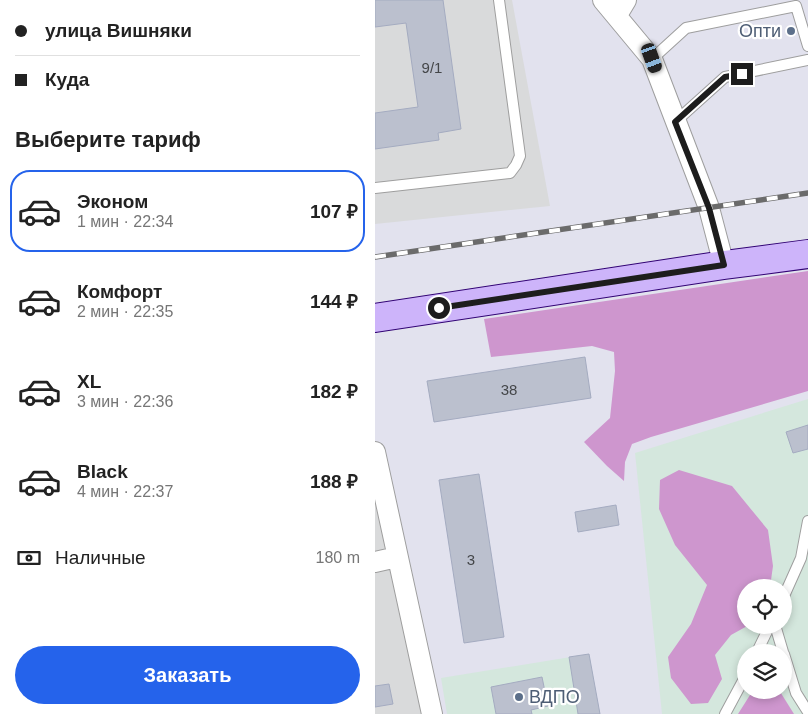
<!DOCTYPE html>
<html lang="ru">
<meta charset="utf-8">
<style>
:root{--surface:#fff;--page:#f6f6f6;--text:#222;--muted:#767676;--line:#e0e0e0;--accent:#2563eb}
body{margin:0;font-family:Arial,sans-serif;background:var(--page);color:var(--text);height:100vh;display:flex;flex-direction:column;font-size:19px;white-space:nowrap}
*{box-sizing:border-box;margin:0}
p{font-size:16px;color:var(--muted)}
.icon{flex:none;width:28px;height:28px;fill:none;stroke:currentColor;stroke-width:2;stroke-linecap:round;stroke-linejoin:round}
.map{position:relative;flex:1;overflow:hidden}
.details{display:flex;flex-direction:column;background:var(--surface);width:375px}
.details>*{flex:none}
.banner{display:grid;align-content:center;height:110px;padding:0 15px;background:var(--surface)}
.fabs{position:absolute;left:362px;top:579px;display:grid;gap:10px}
.fabs a{display:grid;place-items:center;width:55px;height:55px;border-radius:50%;background:var(--surface);box-shadow:0 2px 8px #0003;font-size:25px}
.end{position:absolute;width:22px;height:22px;margin:-11px;border:6px solid #1d1d1d;background:#fff;box-shadow:0 0 0 2px #fff}
.from{border-radius:50%}
.car{position:absolute;width:15px;height:30px;margin:-15px -8px;border-radius:6px;box-shadow:0 0 4px 1px #0007;background:linear-gradient(#222 24%,#8ab4d8 0 40%,#222 0 76%,#8ab4d8 0 86%,#222 0)}
.banner b{display:flex;align-items:center;gap:18px;height:48px;font-size:19px}
.banner b+b{border-top:1px solid var(--line)}
.banner i{width:12px;height:12px;background:var(--text)}
ul{padding:0;list-style:none}
li{display:flex;align-items:center;gap:15px;height:82px;margin:0 10px 8px;padding:0 5px;border:2px solid transparent;border-radius:20px}
li div{flex:1}
li b{display:block;font-size:19px}
li em{font-style:normal;font-weight:700}
li.current{border-color:var(--accent)}
li>.icon{width:45px;height:45px;stroke-width:1.5}
h2{padding:0 15px;font-size:22px;line-height:60px}
.pay{display:flex;align-items:center;gap:12px;height:55px;padding:0 15px;font-size:19px}
.pay p{margin-inline-start:auto}
.primary-button{display:flex;gap:10px;margin-top:auto;padding:10px 15px}
.primary-button a{flex:1;height:58px;border-radius:30px;background:var(--accent);color:#fff;font-size:20px;font-weight:700;line-height:58px;text-align:center}
main{display:flex;flex:1;min-height:0}
.map>svg:first-child{display:block}
.residential{fill:#d9dadb}
.industrial{fill:#d4e7dd;fill-rule:evenodd}
.forest{fill:#ce96ce}
.building{fill:#bbc0ce;stroke:#a4abc0}
.lines{fill:none;stroke-linecap:round;stroke-linejoin:round}
.lane-casing{stroke:#9e9e9e;stroke-width:12}
.street-casing{stroke:#9e9e9e;stroke-width:22}
.secondary-casing{stroke:#310374;stroke-width:30}
.lane{stroke:#fff;stroke-width:10}
.street{stroke:#fff;stroke-width:20}
.secondary{stroke:#cdb4fa;stroke-width:28}
.rail-casing{stroke:#6b6b6b;stroke-width:5.5}
.rail{stroke:#fff;stroke-width:4;stroke-dasharray:11;stroke-linecap:butt}
.route{stroke:#1d1d1d;stroke-width:6}
.service-dot{fill:#5c6f8a;stroke:#fff;stroke-width:2}
.labels{text-anchor:middle;dominant-baseline:central;stroke-width:4.5;stroke-linejoin:round;paint-order:stroke}
.number-label{font-size:15px;fill:#444649}
.service-label{font-size:18px;fill:#4e5e75;stroke:#fff;text-anchor:end}
</style>
<main>
<section class="details">
<div class="banner">
<b><i class="from"></i>улица Вишняки</b>
<b><i></i>Куда</b>
</div>
<h2>Выберите тариф</h2>
<ul>
<li class="current"><svg class="icon" aria-label="car" viewBox="0 0 24 24"><path d="M5 17H2v-5l4-1 3-4h7l3 4 3 1v5h-3M9 17h6M6 11h13"/><circle cx="7" cy="17" r="2"/><circle cx="17" cy="17" r="2"/></svg><div><b>Эконом</b><p>1 мин · 22:34</p></div><em>107 ₽</em></li>
<li><svg class="icon" aria-label="car" viewBox="0 0 24 24"><path d="M5 17H2v-5l4-1 3-4h7l3 4 3 1v5h-3M9 17h6M6 11h13"/><circle cx="7" cy="17" r="2"/><circle cx="17" cy="17" r="2"/></svg><div><b>Комфорт</b><p>2 мин · 22:35</p></div><em>144 ₽</em></li>
<li><svg class="icon" aria-label="car" viewBox="0 0 24 24"><path d="M5 17H2v-5l4-1 3-4h7l3 4 3 1v5h-3M9 17h6M6 11h13"/><circle cx="7" cy="17" r="2"/><circle cx="17" cy="17" r="2"/></svg><div><b>XL</b><p>3 мин · 22:36</p></div><em>182 ₽</em></li>
<li><svg class="icon" aria-label="car" viewBox="0 0 24 24"><path d="M5 17H2v-5l4-1 3-4h7l3 4 3 1v5h-3M9 17h6M6 11h13"/><circle cx="7" cy="17" r="2"/><circle cx="17" cy="17" r="2"/></svg><div><b>Black</b><p>4 мин · 22:37</p></div><em>188 ₽</em></li>
</ul>
<div class="pay"><svg class="icon" aria-label="cash" viewBox="0 0 24 24"><path d="M3 7h18v10H3z"/><circle cx="12" cy="12" r="2"/></svg>Наличные<p>180 m</p></div>
<div class="primary-button"><a>Заказать</a></div>
</section>
<div class="map">
<svg width="433" height="714" viewBox="0 0 433 714">
<rect width="100%" height="100%" fill="#e2e2ee"/>
<!-- residential -->
<path class="residential" d="M0,0h137l38,206 -175,18z
M0,452l57,262h-57z"/>
<!-- industrial -->
<path class="industrial" d="M433,399v315h-146l-27,-261zM371,588h38v37h-38zM371,652h38v38h-38z
M214,654l11,60h-153l-6,-36z"/>
<!-- forest -->
<path class="forest" d="M433,271v120l-157,46 -19,7 -7,18 -1,19 -17,-15 -23,-24 26,-24 5,-47 -1,-19 -22,-6 -101,11 -7,-38z
M304,470l53,16 36,44 5,36 -3,21 -24,1v37h3l-18,10 -16,20 7,24 -14,24 -17,1 -20,-26 -3,-21 23,-33 16,-39 -32,-40 -16,-36 1,-29z
M390,690h14l15,24h-56l12,-19z"/>
<!-- building -->
<path class="building" d="M0,0h68l18,129 -23,4 1,7 -64,9v-36l43,-6 -12,-84 -31,4z
M210,357l6,41 -157,24 -7,-41z
M433,425v24l-15,4 -7,-21z
M104,474l25,163 -40,6 -25,-163z
M241,505l3,20 -41,7 -3,-20z
M214,654l11,60h-22l-9,-57z
M167,677l6,29 -17,4 1,4h-36l-5,-27z
M14,684l4,20 -18,3v-21z"/>
<g class="lines">
<defs>
<path id="lane" d="M277,59l34,-31 110,-22 12,40
M300,122l50,-45 83,-17
M0,188l135,-15 6,-8 4,-9 -21,-156
M409,596l17,-38 7,-37
M400,625l8,27
M382,652l13,-27
M409,654l12,39 12,19
M350,714l21,-39"/>
<path id="street" d="M228,0l49,59 57,149 15,57
M242,15l9,-15
M0,452l57,262
M0,562l22,-5"/>
<path id="secondary" d="M0,318l349,-53 84,-11"/>
</defs>
<!-- lane casing -->
<use href="#lane" class="lane-casing"/>
<!-- street casing -->
<use href="#street" class="street-casing"/>
<!-- secondary casing -->
<use href="#secondary" class="secondary-casing"/>
<!-- lane -->
<use href="#lane" class="lane"/>
<!-- street -->
<use href="#street" class="street"/>
<!-- secondary -->
<use href="#secondary" class="secondary"/>
<defs>
<path id="rail" d="M0,257l433,-64"/>
</defs>
<!-- rail casing -->
<use href="#rail" class="rail-casing"/>
<!-- rail -->
<use href="#rail" class="rail"/>
</g>
<g class="lines">
<!-- route -->
<path class="route" d="M64,308l285,-43 -15,-57 -34,-86 50,-45 17,-3"/>
</g>
<!-- markers -->
<g class="service-dot">
<circle cx="416" cy="31" r="5"/>
<circle cx="144" cy="697" r="5"/>
</g>
<g class="labels">
<!-- number labels -->
<g class="number-label">
<text x="57" y="67">9/1</text>
<text x="134" y="389">38</text>
<text x="96" y="559">3</text>
</g>
<!-- service labels -->
<g class="service-label">
<text x="406" y="31">Опти</text>
<text x="154" y="697" text-anchor="start">ВДПО</text>
</g>
</g>
</svg>
<div class="fabs">
<a><svg class="icon" aria-label="locate" viewBox="0 0 24 24"><circle cx="12" cy="12" r="6"/><path d="M12 2v4M12 18v4M2 12h4M18 12h4"/></svg></a>
<a><svg class="icon" aria-label="layers" viewBox="0 0 24 24"><path d="M12 4l9 5-9 5-9-5zM3 14l9 5 9-5"/></svg></a>
</div>
<i class="end from" style="left:64px;top:308px"></i>
<i class="end" style="left:367px;top:74px"></i>
<i class="car" style="left:277px;top:58px;rotate:160deg"></i>
</div>
</main>
